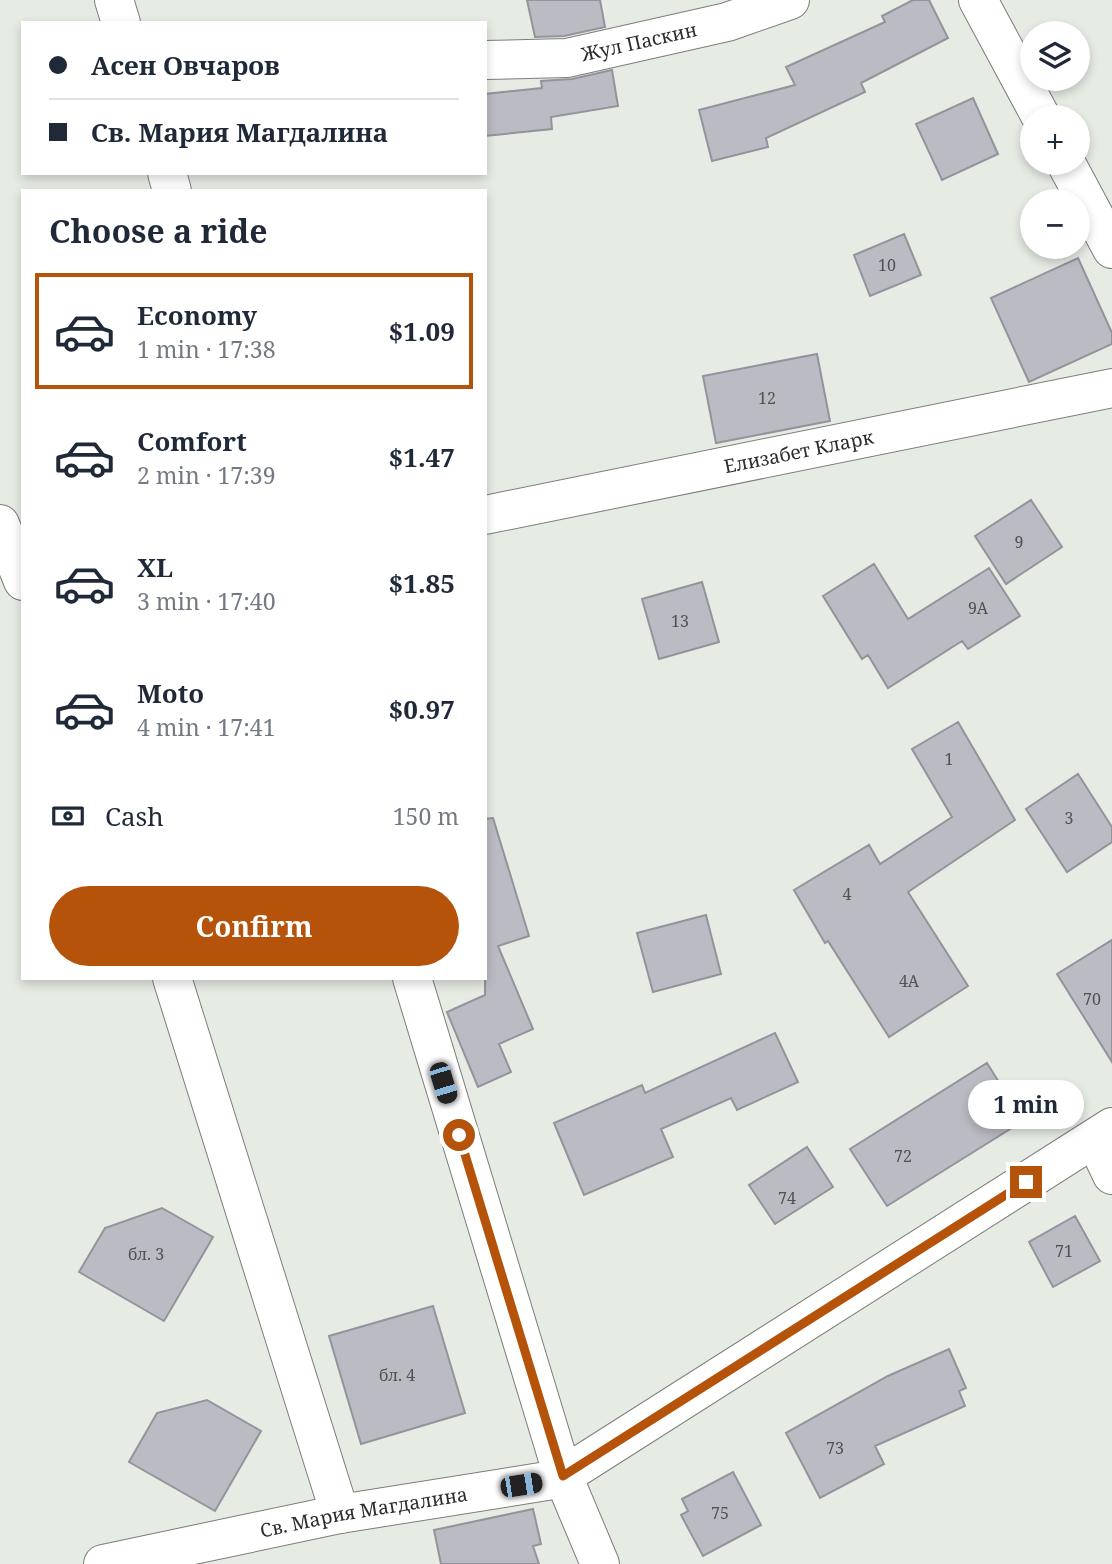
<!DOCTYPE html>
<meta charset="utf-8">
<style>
:root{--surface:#fff;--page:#f6f6f7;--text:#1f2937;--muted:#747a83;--line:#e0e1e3;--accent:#b45309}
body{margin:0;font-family:"Noto Serif",serif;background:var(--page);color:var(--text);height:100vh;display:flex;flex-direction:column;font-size:26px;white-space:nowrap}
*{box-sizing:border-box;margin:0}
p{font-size:23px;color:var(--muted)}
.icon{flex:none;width:38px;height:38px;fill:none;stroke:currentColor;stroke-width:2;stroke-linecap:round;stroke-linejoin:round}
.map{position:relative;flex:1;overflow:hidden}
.side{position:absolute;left:21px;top:189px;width:466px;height:791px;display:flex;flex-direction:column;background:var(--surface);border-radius:0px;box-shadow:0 4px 10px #0003}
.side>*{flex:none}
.hud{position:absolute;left:21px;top:21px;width:466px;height:154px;border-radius:0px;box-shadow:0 4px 10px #0003;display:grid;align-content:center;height:154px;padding:0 28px;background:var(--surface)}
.controls{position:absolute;left:1020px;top:21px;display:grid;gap:14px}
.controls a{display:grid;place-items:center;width:70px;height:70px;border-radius:50%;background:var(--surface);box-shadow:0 4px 10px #0003;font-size:35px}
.end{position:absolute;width:32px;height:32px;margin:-16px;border:9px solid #b45309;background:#fff;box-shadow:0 0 0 4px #fff}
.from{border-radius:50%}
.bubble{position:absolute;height:49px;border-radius:24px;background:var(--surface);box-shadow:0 4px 10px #0003;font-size:23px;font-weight:700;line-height:49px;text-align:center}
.car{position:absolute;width:21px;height:42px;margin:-21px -10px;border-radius:9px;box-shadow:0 0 5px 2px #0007;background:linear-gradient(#222 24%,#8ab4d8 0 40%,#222 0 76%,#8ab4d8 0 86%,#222 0)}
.hud b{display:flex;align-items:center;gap:24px;height:66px;font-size:26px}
.hud b+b{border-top:2px solid var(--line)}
.hud i{width:18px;height:18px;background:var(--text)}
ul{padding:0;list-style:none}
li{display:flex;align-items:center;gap:21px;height:116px;margin:0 14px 10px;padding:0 14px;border:4px solid transparent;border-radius:0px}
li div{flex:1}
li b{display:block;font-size:26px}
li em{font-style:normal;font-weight:700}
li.active{border-color:var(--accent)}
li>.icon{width:63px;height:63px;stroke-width:1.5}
h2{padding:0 28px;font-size:32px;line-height:84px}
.pay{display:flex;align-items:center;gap:18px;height:77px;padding:0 28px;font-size:26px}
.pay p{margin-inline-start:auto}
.cta{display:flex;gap:14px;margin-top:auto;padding:14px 28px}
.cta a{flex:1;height:80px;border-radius:42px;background:var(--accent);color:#fff;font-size:28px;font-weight:700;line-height:80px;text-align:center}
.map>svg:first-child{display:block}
.building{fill:#bbbcc3;stroke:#93939b;stroke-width:2}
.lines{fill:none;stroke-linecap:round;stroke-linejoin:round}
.street-casing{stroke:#7a7f78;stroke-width:40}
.street{stroke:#fff;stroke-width:38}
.route{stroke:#b45309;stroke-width:9}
.labels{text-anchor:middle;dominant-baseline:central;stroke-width:5;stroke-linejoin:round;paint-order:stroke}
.number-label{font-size:16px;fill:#505251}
.street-label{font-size:19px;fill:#2c2e2b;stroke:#e6ebe4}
</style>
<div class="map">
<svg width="1112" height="1564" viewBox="0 0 1112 1564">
<rect width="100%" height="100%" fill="#e6ebe4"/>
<!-- building -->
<path class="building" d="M527,0h73l5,27 -41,9 -29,1z
M913,0h16l19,38 -87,45 4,9 -99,46 2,9 -56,14 -13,-51 96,-25 -9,-18 99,-45 -3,-6z
M612,70l6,36 -67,11 1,12 -67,7v-42l57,-6 -1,-7 31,-2z
M973,98l25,56 -56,26 -26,-56z
M904,234l17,41 -51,21 -16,-41z
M1078,258l34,75v11l-83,38 -38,-84z
M817,354l13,67 -114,22 -13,-67z
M1031,500l31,47 -56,37 -31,-48z
M874,564l34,55 81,-51 31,48 -52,33 -6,-8 -74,47 -20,-33 -6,4 -39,-63z
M702,582l17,60 -60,17 -17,-60z
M958,722l57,98 -107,72 60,94 -79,51 -61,-96 -3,2 -31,-53 75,-45 11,19 72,-47 -40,-68z
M1078,774l34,53v15l-45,30 -41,-63z
M493,818l36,118 -31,10 35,83 -34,15 12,28 -33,15 -31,-75 38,-17v-176z
M706,915l15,59 -68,18 -16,-59z
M1112,940v122l-55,-88z
M775,1033l23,49 -61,28 -6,-12 -70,31 12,28 -89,38 -30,-72 88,-38 3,8z
M987,1063l36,58 -136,85 -37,-57z
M807,1147l26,40 -58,37 -26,-39z
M162,1208l51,29 -49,84 -85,-49 26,-44z
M1075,1216l25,45 -47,26 -24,-45z
M433,1306l32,107 -104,31 -32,-108z
M949,1349l17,39 -7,3 6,15 -90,40 9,18 -64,34 -34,-65 102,-57z
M207,1400l54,31 -46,80 -86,-49 28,-49z
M733,1472l28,53 -58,31 -22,-41 7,-4 -6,-12z
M533,1509l8,35 -8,2 6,18h-98l-7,-34z"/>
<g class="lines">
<defs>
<g id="street">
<path d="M114,0l7,23"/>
<path d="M978,0l63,117"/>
<path id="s1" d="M485,60l82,-2 160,-36 63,-22"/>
<path d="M1066,163l46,86"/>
<path d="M167,173l5,18"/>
<path id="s2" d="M485,515l627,-127"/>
<path d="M0,524l23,57"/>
<path d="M172,978l168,536"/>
<path d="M412,978l151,498 37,88"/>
<path d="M1095,1139l17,36"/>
<path id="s3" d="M103,1564l237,-50 207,-33 16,-5 549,-349"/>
</g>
</defs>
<!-- street casing -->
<use href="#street" class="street-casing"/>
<!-- street -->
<use href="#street" class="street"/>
</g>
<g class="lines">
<!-- route -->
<path class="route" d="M459,1135l104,341 463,-294"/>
</g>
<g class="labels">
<!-- number labels -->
<g class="number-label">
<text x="887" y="265">10</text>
<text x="767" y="398">12</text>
<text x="1019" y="542">9</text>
<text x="978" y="608">9А</text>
<text x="680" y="621">13</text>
<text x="949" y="759">1</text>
<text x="1069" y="818">3</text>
<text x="847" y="894">4</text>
<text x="909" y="981">4А</text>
<text x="1092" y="999">70</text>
<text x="903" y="1156">72</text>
<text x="787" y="1198">74</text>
<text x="1064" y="1251">71</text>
<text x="146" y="1254">бл. 3</text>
<text x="397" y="1375">бл. 4</text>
<text x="835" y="1448">73</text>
<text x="720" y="1513">75</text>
</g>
<!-- street labels -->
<g class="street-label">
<text stroke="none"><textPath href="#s1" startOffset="156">Жул Паскин</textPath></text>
<text stroke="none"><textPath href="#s2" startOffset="320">Елизабет Кларк</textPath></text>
<text stroke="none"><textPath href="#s3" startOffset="266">Св. Мария Магдалина</textPath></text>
</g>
</g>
</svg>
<div class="controls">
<a><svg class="icon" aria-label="layers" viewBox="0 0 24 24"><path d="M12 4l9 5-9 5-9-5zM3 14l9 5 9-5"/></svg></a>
<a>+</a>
<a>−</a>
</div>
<i class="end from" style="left:459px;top:1135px"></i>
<i class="end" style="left:1026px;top:1182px"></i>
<div class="bubble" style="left:968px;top:1080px;width:116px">1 min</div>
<i class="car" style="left:443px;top:1083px;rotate:163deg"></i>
<i class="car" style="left:521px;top:1485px;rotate:81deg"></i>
<div class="hud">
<b><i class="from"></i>Асен Овчаров</b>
<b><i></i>Св. Мария Магдалина</b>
</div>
<section class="side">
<h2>Choose a ride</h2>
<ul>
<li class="active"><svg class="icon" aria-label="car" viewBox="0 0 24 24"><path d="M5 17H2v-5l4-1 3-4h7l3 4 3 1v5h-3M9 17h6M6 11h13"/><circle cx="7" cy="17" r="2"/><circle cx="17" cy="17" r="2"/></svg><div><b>Economy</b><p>1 min · 17:38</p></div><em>$1.09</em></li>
<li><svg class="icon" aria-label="car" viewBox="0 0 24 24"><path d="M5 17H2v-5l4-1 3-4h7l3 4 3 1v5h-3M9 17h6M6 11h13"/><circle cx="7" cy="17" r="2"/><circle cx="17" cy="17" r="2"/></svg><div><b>Comfort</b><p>2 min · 17:39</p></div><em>$1.47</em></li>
<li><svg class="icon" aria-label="car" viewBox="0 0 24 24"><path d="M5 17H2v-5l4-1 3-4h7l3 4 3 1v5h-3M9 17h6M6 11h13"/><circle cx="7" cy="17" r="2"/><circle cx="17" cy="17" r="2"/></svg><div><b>XL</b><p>3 min · 17:40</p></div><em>$1.85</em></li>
<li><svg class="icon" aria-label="car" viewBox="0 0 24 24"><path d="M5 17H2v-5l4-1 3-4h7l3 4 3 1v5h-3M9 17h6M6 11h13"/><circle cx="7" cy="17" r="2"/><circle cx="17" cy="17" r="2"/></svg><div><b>Moto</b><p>4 min · 17:41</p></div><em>$0.97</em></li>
</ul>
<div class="pay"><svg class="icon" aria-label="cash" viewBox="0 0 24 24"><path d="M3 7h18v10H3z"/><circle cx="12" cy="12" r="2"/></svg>Cash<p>150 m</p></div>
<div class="cta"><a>Confirm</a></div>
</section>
</div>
